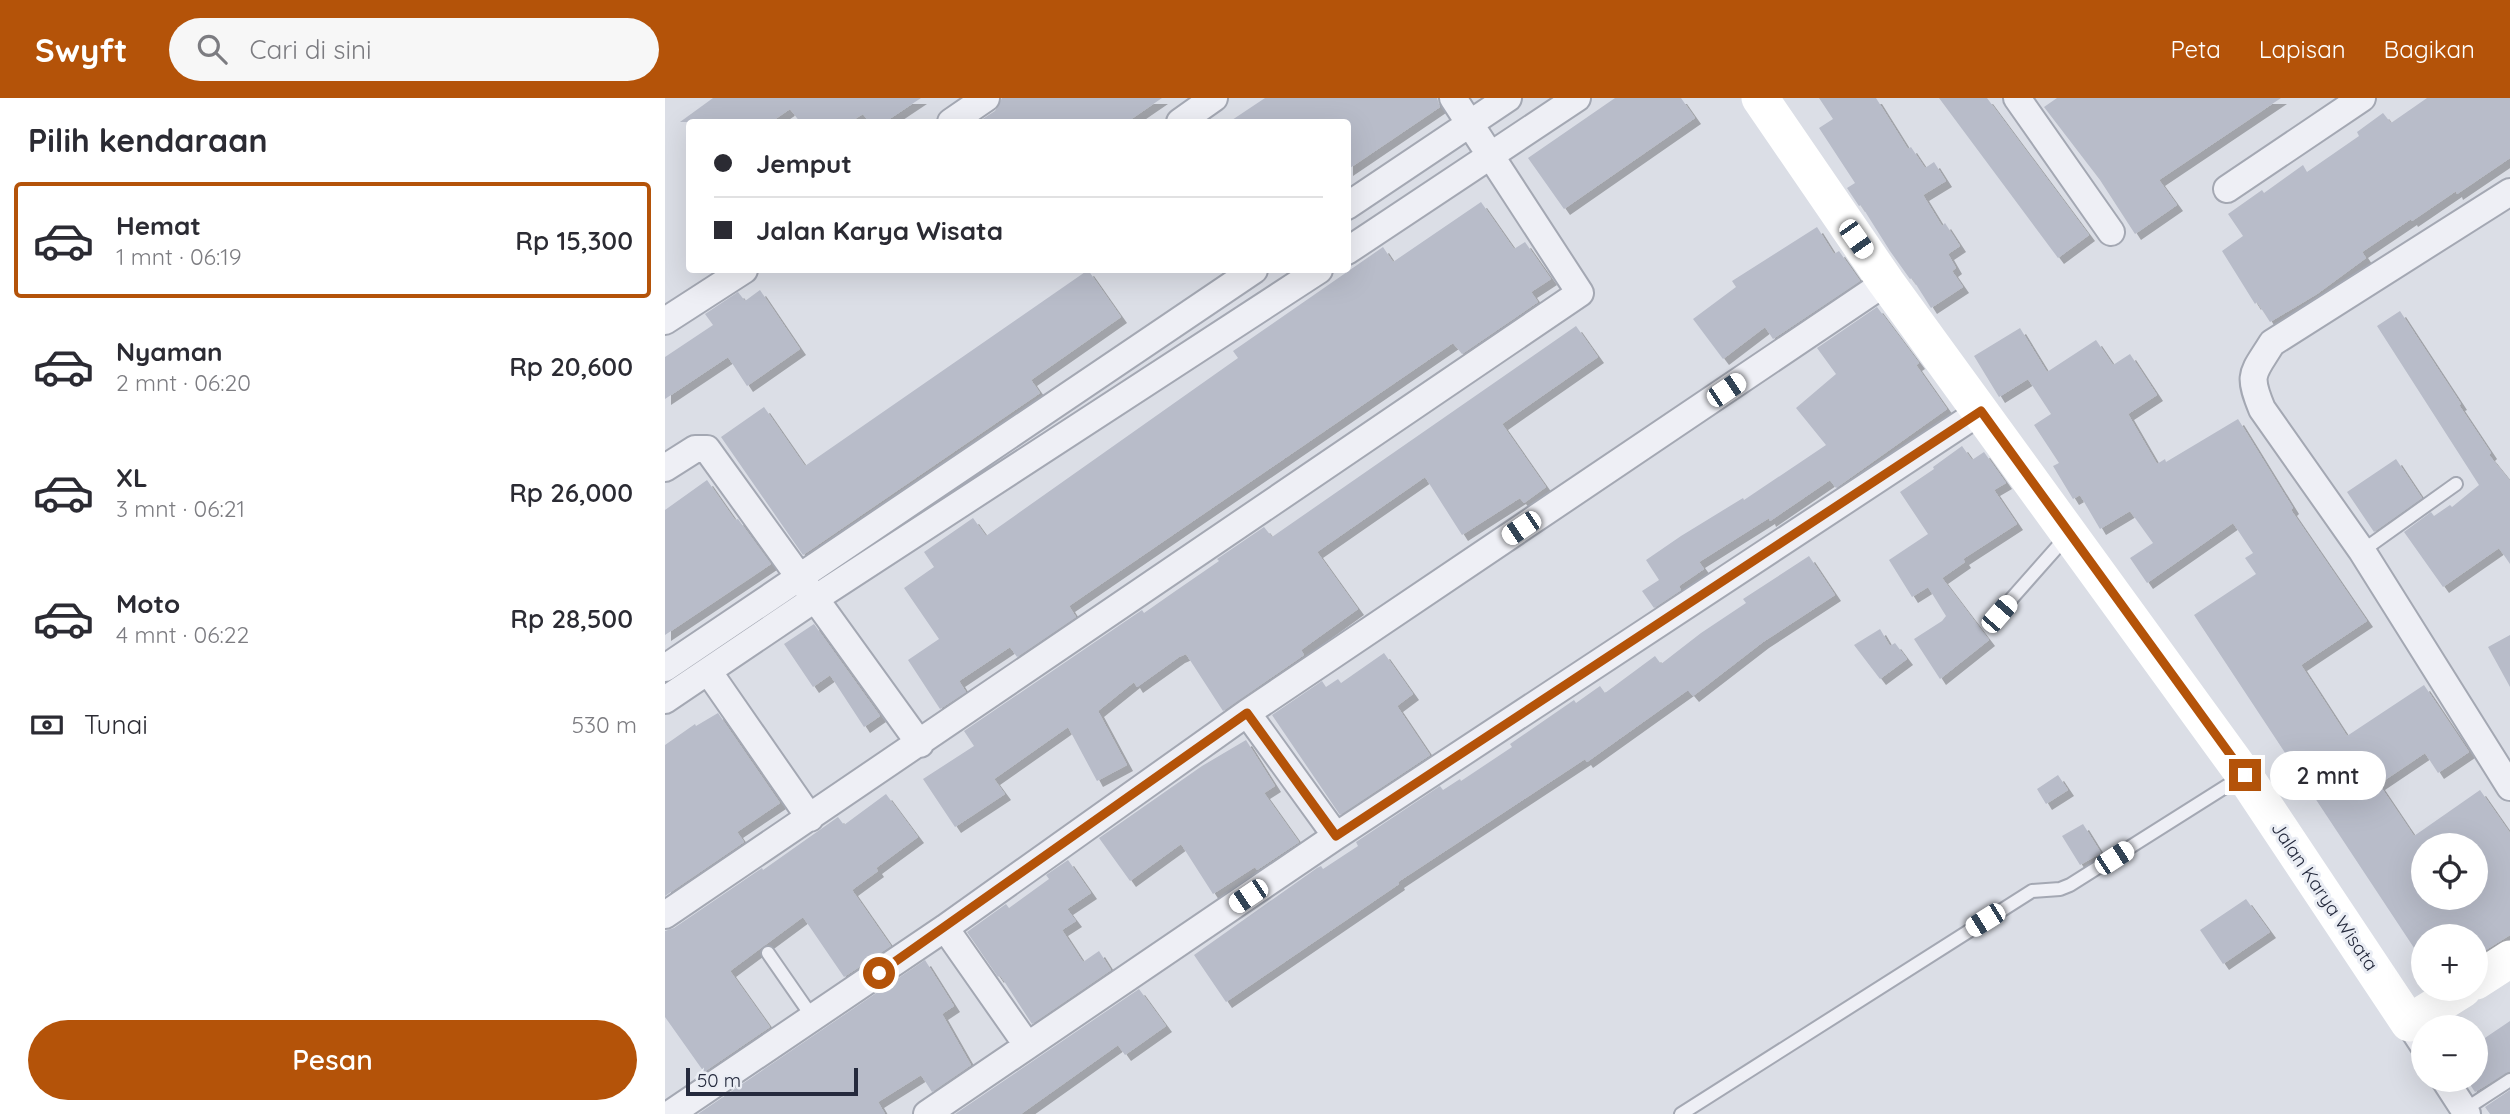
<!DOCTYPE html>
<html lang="id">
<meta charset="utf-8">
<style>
:root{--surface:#fff;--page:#f7f7f7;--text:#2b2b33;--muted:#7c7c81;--line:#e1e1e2;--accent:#b45309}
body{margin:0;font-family:Quicksand,sans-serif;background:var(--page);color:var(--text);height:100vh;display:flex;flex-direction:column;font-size:26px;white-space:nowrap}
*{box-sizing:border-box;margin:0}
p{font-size:23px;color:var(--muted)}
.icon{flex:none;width:38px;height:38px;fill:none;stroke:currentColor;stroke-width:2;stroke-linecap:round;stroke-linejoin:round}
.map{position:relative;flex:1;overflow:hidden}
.panel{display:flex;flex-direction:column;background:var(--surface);width:665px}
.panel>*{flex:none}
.hud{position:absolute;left:21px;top:21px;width:665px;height:154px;border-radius:7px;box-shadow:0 7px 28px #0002;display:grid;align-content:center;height:154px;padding:0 28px;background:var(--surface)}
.buttons{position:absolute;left:1746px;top:735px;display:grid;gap:14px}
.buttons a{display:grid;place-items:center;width:77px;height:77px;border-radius:50%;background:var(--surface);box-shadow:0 7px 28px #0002;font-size:35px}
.scale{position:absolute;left:21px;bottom:18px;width:172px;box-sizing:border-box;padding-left:7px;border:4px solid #252a3d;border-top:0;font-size:19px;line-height:24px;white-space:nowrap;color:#252a3d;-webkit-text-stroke:5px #eaedf4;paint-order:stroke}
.end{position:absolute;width:32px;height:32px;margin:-16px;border:9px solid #b45309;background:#fff;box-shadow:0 0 0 4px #fff}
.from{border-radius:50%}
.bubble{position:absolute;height:49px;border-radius:24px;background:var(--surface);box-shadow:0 7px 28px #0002;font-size:23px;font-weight:600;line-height:49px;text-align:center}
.car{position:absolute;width:21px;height:42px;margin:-21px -10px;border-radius:9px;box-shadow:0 0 5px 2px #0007;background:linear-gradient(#fff 24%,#345 0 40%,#fff 0 76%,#345 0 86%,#fff 0)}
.hud b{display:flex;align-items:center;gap:24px;height:66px;font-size:26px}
.hud b+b{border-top:2px solid var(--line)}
.hud i{width:18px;height:18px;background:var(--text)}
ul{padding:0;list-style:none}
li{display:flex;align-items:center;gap:21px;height:116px;margin:0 14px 10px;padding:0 14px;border:4px solid transparent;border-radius:7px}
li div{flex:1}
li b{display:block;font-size:26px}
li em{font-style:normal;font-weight:600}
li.on{border-color:var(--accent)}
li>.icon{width:63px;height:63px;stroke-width:1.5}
h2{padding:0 28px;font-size:32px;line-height:84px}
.pay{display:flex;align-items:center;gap:18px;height:77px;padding:0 28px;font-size:26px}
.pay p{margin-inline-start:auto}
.button{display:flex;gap:14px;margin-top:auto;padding:14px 28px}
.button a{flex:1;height:80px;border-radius:42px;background:var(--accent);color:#fff;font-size:28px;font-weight:600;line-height:80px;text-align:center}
header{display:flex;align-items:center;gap:42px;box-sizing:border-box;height:98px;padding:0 35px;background:var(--accent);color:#fff}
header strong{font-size:33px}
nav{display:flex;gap:38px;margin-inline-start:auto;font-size:24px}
.search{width:490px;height:63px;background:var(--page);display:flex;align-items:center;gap:18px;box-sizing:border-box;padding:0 24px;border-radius:38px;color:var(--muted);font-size:26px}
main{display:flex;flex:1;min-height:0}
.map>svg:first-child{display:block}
.building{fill:#b8bcc9;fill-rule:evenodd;filter:url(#shadow)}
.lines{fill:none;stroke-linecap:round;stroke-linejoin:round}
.lane-casing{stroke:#a4a8b3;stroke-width:16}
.street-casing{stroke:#a4a8b3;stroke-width:30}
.lane{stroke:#eeeff5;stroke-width:12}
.street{stroke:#eeeff5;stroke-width:26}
.secondary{stroke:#fff;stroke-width:37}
.route{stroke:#b45309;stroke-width:9}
.labels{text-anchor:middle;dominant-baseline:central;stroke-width:6;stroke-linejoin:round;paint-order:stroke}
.street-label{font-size:19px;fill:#252a3d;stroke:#eaedf4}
</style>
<header>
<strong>Swyft</strong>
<div class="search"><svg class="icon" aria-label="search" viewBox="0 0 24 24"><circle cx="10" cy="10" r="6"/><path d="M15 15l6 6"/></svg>Cari di sini</div>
<nav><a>Peta</a><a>Lapisan</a><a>Bagikan</a></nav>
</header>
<main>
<section class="panel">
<h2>Pilih kendaraan</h2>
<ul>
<li class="on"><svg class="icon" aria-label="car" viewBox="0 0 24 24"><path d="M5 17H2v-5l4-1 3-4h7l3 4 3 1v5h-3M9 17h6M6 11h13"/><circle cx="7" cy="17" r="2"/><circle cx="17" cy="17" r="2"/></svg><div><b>Hemat</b><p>1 mnt · 06:19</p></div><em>Rp 15,300</em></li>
<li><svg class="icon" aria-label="car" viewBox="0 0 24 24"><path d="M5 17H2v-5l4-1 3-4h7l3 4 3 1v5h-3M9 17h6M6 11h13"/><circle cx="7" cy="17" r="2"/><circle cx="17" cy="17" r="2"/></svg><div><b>Nyaman</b><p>2 mnt · 06:20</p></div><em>Rp 20,600</em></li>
<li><svg class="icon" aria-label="car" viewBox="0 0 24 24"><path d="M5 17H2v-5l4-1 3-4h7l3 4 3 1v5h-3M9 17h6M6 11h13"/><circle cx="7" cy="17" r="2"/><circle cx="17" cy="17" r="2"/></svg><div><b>XL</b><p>3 mnt · 06:21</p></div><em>Rp 26,000</em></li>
<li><svg class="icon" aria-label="car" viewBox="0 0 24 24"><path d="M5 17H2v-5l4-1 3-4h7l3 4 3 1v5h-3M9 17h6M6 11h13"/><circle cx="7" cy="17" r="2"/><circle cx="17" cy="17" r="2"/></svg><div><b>Moto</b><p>4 mnt · 06:22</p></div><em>Rp 28,500</em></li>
</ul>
<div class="pay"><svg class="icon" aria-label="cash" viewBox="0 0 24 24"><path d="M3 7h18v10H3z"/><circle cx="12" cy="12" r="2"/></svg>Tunai<p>530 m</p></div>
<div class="button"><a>Pesan</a></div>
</section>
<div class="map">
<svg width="1845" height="1016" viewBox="0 0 1845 1016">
<defs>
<filter id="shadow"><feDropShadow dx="6" dy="6" stdDeviation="0" flood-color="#0004"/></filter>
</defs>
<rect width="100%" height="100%" fill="#dbdee6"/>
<!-- building -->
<path class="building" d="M48,0h208l-36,24h-16l-6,-8 -13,8h-50l-10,-13 -19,13h-91z
M337,0h160l-35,24h-149l17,-11z
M600,0h172l3,9 -93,63v-48h-118z
M950,0h66l14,20 -131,91 -36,-51z
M1154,0h57l32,51 3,-2 14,21 9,-6 12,19 -23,14 19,31 3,-3 15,23 -12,8 8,14 -4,3 11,16 -32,21 -19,-30 -2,1 -20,-28 -29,-46 -2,1 -12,-18 8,-5 -36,-55 14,-9z
M1274,0h48l102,137 -31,23z
M1392,0h224l-122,82 18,25 -42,29 -35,-54 -56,-73z
M1762,0h83v60l-53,36 -1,-3 -44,30 -1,-2 -49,33 4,6 -49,36 -47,28 -13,-20 -2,2 -33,-53 21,-15 -15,-22 34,-24 2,3 39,-28 4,7 52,-36 -2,-4 26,-19 8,10z
M816,104l33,47 11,-7 26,37 -20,13 7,10 -76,52 -9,-11 -384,263 7,11 -59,40 -7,-10 -51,34 7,11 -26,17 -32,-49 31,-21 -35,-51 30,-21 -10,-15 49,-34 13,18 252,-178 -5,-7 101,-70 49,-34 10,15z
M1152,129l17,27 5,-3 21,30 -87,58 -8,-12 -42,32 -30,-40 43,-32 -4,-6z
M423,172l33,47 -90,63 9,13 -237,162 -82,-118 43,-30 41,59z
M95,192l40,59 -53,37 -19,-29 -63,42v-42l48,-32 -8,-11 33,-22 7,9z
M1212,209l42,56 -3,2 31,44 -111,79 -6,-8 -60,41 -1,-3 -70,44 5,7 -25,17 2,4 -27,18 -12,-17 17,-11 -13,-20 35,-24 62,-38 1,2 82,-55 -30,-37 40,-34 -19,-26z
M1735,213l61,93 -2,1 32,48 -2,2 21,26v83l-11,-16 -56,39 -39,-55 27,-20 3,4 16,-11 2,2 27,-22 -102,-159z
M911,228l22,31 -96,67 44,63 -22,16 -4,-5 -58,37 -37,-58 -108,75 41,57 -57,41 3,5 -81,56 -37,-57 -7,3 -42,30 -3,-5 -36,29 29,54 -30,16 -29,-54 -74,52 11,15 -50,33 -32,-48 51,-33 -10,-15 178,-121 2,3 30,-21 45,-31 -2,-2 47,-32 8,10z
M1355,230l27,44 49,-32 17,25 17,-11 27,41 -29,19 29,50 8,-5 1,3 72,-43 55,89 -2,2 76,111 -66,44 46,71 77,-51 45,67 -31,21 -13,-20 -46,31 35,52 66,-46 30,43v102l-34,21v-20h-52v27l-230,-348 62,-41 -11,-16 8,-5 -20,-30 -86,60 -17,-25 23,-15 -23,-32 -30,18 -20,-34 -7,4 -20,-33 6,-3 -25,-38 17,-11 -23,-35 -29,18 -25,-41zM1759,747h52v53h-52z
M1297,348l10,14 12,-8 22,31 -12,7 23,34 -54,35 2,3 -23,16 47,62 -49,39 -26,-40 28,-18 4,-5 -18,-29 -16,10 -23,-37 39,-26 -28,-42 34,-23 -1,-2z
M1731,361l26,39 -48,34 -27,-40z
M42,382l28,40 3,-1 33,45 -106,71v-125z
M1144,458l26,39 -72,47 -70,54 -5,-6 -101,72 -2,-3 -187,123 1,2 -173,118 -32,-47 123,-87 4,-2 2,3 35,-23 -2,-4 84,-56 3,4 17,-11 1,2 51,-34 -2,-3 64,-44 2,3 24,-17 5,7 50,-37 6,8 40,-31 45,-30 -3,-4z
M149,526l66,92 -16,11 -34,-52 -17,12 -29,-43z
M1215,531l10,17 5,-3 12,16 -27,20 -26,-34z
M1845,537v52l-22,-40z
M719,555l29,41 -16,12 33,49 -90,60 -68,-100 50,-34 4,6 12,-8 3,4z
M53,615l62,90 -43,29 7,10 -79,54v-151l30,-21 1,2z
M581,642l29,46 -11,7 35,49 -42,28 -2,-3 -42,27 -32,-50 -51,37 -31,-43 103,-72z
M1393,677l10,15 -22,14 -9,-15z
M221,696l32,43 -42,31 2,3 -26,19 39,56 -47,31 -41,-60 -73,54 40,56 -66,45 -39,-55v-86l9,-3 88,-60 1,2 75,-53 6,8z
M1418,726l18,29 -21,12 -18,-29z
M403,762l23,33 -24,16 9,12 -14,9 21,32 16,-11 12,19 -79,54 -32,-49 -2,2 -31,-45 39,-28 3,4 40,-29 -3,-4z
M1581,801l24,33 -47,32 -23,-34z
M260,862l29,46 -12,8 29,51 -39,27 -11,-17 -43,27 7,12h-187z
M474,891l27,37 -41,29 -7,-10 -97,69h-66z
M1845,923v50l-35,21 -8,-12h9v-36z
M1845,992v24h-20l-5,-7z"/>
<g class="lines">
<defs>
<path id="lane" d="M1697,453l94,-67
M1333,516l69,-78
M103,855l45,65
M1799,1012l46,-30
M1016,1016l351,-223 28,-2 10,-4 171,-108"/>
<path id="street" d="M1352,0l94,134
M286,24l35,-24
M515,24l34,-24
M1562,91l135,-91
M1845,94l-238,151c-19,31 -25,30 -10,66l100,142 148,236
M682,108l161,-108
M682,153l230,-153
M0,223l79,-51
M0,370l30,-19h12l213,295
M0,570l589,-398
M43,573l102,147
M0,602l151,-102 503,-328
M582,615l89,123
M0,817l915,-622 -127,-195
M280,830l82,117
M1744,925l15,23
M1780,982l22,34
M5,1016l275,-186 302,-215 639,-431
M262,1016l409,-278 645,-425"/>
</defs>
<!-- lane casing -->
<use href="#lane" class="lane-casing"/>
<!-- street casing -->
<use href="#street" class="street-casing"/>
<!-- lane -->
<use href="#lane" class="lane"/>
<!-- street -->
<use href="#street" class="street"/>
<!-- secondary -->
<path class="secondary" d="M1095,0l126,184 358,493 165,248 54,-34
M1811,883l34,-22"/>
</g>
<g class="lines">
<!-- route -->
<path class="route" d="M214,875l368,-260 89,123 645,-425 264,364"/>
</g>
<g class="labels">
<!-- street labels -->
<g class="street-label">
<text transform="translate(1660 798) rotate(56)">Jalan Karya Wisata</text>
</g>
</g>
</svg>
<div class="buttons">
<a><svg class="icon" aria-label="locate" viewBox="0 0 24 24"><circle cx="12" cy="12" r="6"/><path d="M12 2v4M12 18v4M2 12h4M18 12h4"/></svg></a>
<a>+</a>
<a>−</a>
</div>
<div class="scale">50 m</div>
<i class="end from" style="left:214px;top:875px"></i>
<i class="end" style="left:1580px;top:677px"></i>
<div class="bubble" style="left:1605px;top:653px;width:116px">2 mnt</div>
<i class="car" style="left:1191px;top:141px;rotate:145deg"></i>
<i class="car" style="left:1061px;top:292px;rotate:56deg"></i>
<i class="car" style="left:856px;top:430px;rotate:236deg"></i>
<i class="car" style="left:1334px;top:516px;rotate:41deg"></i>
<i class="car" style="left:1449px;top:760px;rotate:57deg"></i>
<i class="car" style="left:583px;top:798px;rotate:236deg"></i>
<i class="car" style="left:1320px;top:822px;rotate:238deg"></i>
<div class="hud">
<b><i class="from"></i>Jemput</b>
<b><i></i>Jalan Karya Wisata</b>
</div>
</div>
</main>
